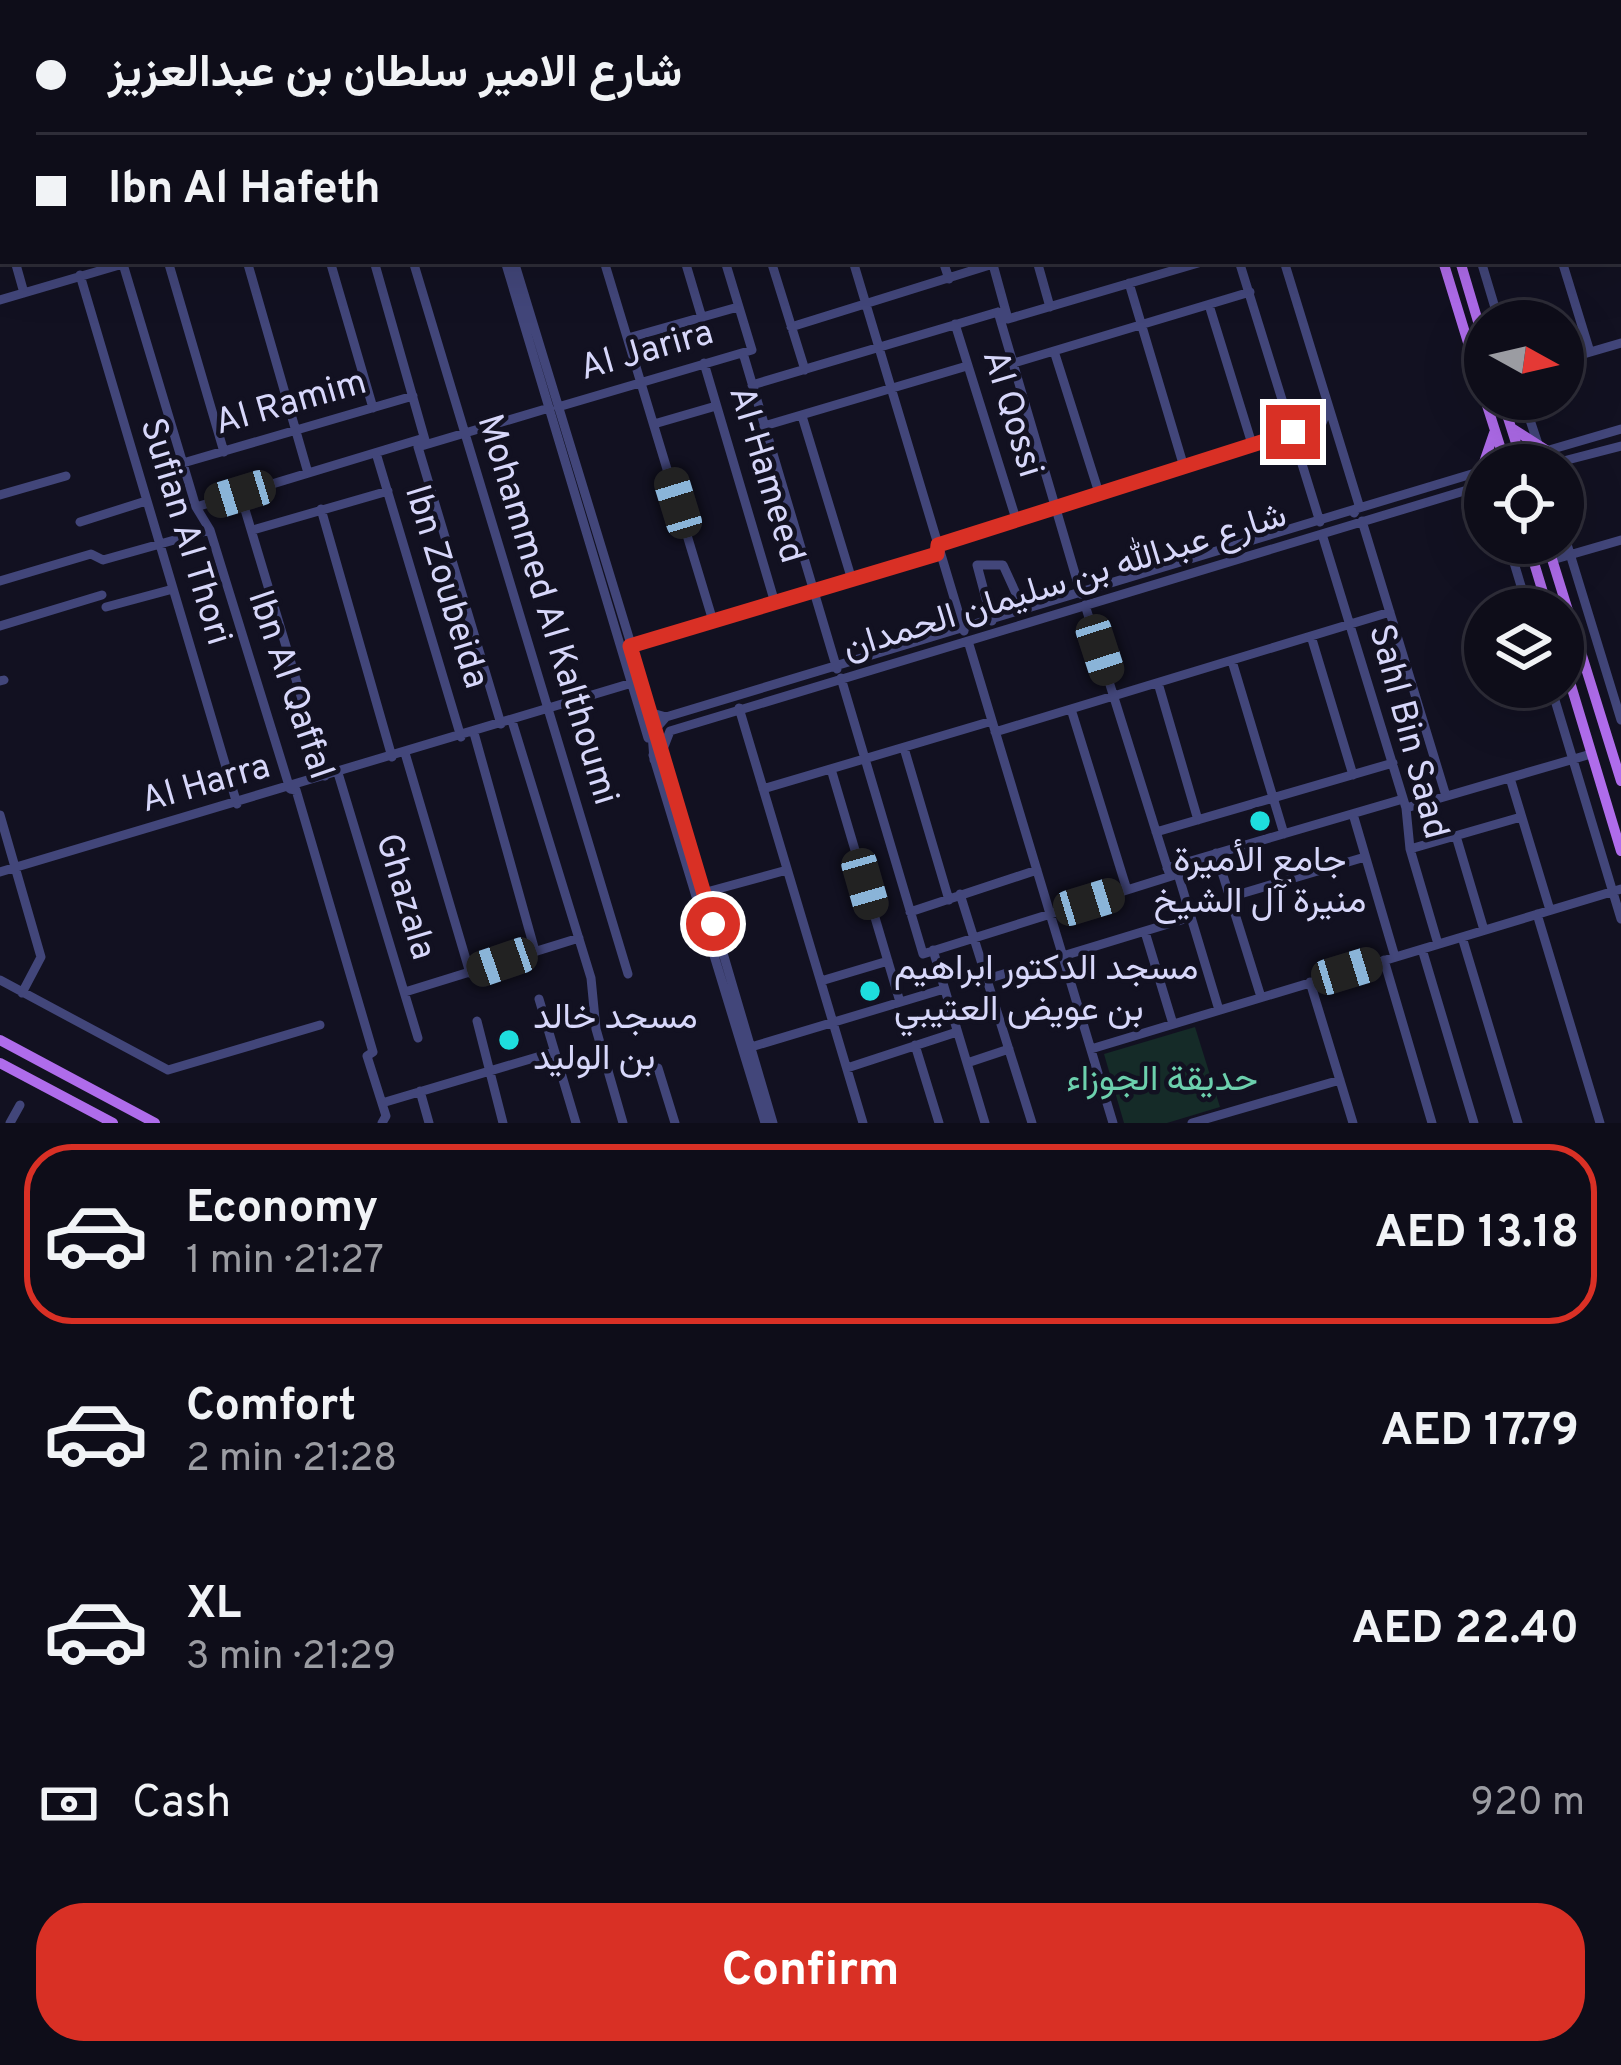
<!DOCTYPE html>
<meta charset="utf-8">
<style>
:root{--surface:#0e0d19;--page:#171622;--text:#f1f3f6;--muted:#9b9ca2;--line:#2e2d38;--accent:#d93025}
body{margin:0;font-family:Overpass,Vazirmatn,sans-serif;background:var(--page);color:var(--text);height:100vh;display:flex;flex-direction:column;font-size:45px;white-space:nowrap}
*{box-sizing:border-box;margin:0}
p{font-size:39px;color:var(--muted)}
.icon{flex:none;width:66px;height:66px;fill:none;stroke:currentColor;stroke-width:2;stroke-linecap:round;stroke-linejoin:round}
.map{position:relative;height:1123px;overflow:hidden}
.side{display:flex;flex-direction:column;background:var(--surface);flex:1}
.side>*{flex:none}
.top-card{position:absolute;left:0px;top:0px;width:1623px;height:264px;box-shadow:0 12px 48px #0002,0 0 0 3px var(--line);display:grid;align-content:center;height:264px;padding:0 36px;background:var(--surface)}
.needle{width:78px;rotate:98deg}
.buttons{position:absolute;left:1464px;top:300px;display:grid;gap:24px}
.buttons a{display:grid;place-items:center;width:120px;height:120px;border-radius:50%;background:var(--surface);box-shadow:0 12px 48px #0002,0 0 0 3px var(--line);font-size:60px}
.end{position:absolute;width:54px;height:54px;margin:-27px;border:15px solid #d93025;background:#fff;box-shadow:0 0 0 6px #fff}
.from{border-radius:50%}
.car{position:absolute;width:36px;height:72px;margin:-36px -18px;border-radius:15px;box-shadow:0 0 9px 3px #0007;background:linear-gradient(#222 24%,#8ab4d8 0 40%,#222 0 76%,#8ab4d8 0 86%,#222 0)}
.top-card b{display:flex;align-items:center;gap:42px;height:114px;font-size:45px}
.top-card b+b{border-top:3px solid var(--line)}
.top-card i{width:30px;height:30px;background:var(--text)}
ul{padding:21px 0 0;list-style:none}
li{display:flex;align-items:center;gap:36px;height:180px;margin:0 24px 18px;padding:0 12px;border:6px solid transparent;border-radius:48px}
li div{flex:1}
li b{display:block;font-size:45px}
li em{font-style:normal;font-weight:700}
li.active{border-color:var(--accent)}
li>.icon{width:108px;height:108px;stroke-width:1.5}
.pay{display:flex;align-items:center;gap:30px;height:132px;padding:0 36px;font-size:45px}
.pay p{margin-inline-start:auto}
.primary-button{display:flex;gap:24px;margin-top:auto;padding:24px 36px}
.primary-button a{flex:1;height:138px;border-radius:48px;background:var(--accent);color:#fff;font-size:48px;font-weight:700;line-height:138px;text-align:center}
.map>svg:first-child{display:block}
.green{fill:#152b28}
.lines{fill:none;stroke-linecap:round;stroke-linejoin:round}
.minor{stroke:#42467a;stroke-width:9}
.major{stroke:#af6ceb;stroke-width:10}
.route{stroke:#d93025;stroke-width:15}
.poi-dot{fill:#1edede;stroke:#121121;stroke-width:4.5}
.labels{text-anchor:middle;dominant-baseline:central;stroke-width:9;stroke-linejoin:round;paint-order:stroke}
.street-label{font-size:36px;fill:#d7d7fa;stroke:#121121}
.poi-label{font-size:36px;fill:#d7d7fa;stroke:#121121;text-anchor:start}
.park-label{font-size:36px;fill:#6cd0ad;stroke:#121121}
</style>
<div class="map">
<svg width="1621" height="1123" viewBox="0 0 1621 1123">
<rect width="100%" height="100%" fill="#121121"/>
<!-- green -->
<path class="green" d="M1195,1027l25,80 -53,16h-43l-20,-69z"/>
<g class="lines">
<!-- minor -->
<path class="minor" d="M16,0v3
M62,0l1,3
M110,0l1,3
M178,0l1,3
M251,0l1,3
M296,0l1,3
M348,0l1,3
M426,0l1,3
M436,0v3
M594,0l1,3
M634,0l1,3
M680,0l1,3
M755,0l1,3
M831,0l1,3
M877,0l1,3
M929,0v3
M1016,0l1,3
M1100,0l1,3
M1139,0l1,3
M1187,0l1,3
M1265,0v3
M1400,0l1,3
M1484,0l1,3
M1564,0l1,3
M1612,0l1,3
M219,3l10,-3
M320,3l9,-3
M516,3l10,-3
M987,3l10,-3
M1620,27l1,4
M1620,46l1,-1
M0,53l3,-1
M1620,95l1,-1
M0,99l3,-1
M0,147l3,-1
M0,210l3,11
M1620,211l1,3
M15,261l9,32
M168,261l56,191
M247,261l61,212
M330,261l43,147
M374,261l51,179
M413,261l215,713
M505,261l143,477
M514,261l138,452 14,4
M604,261l109,360
M685,261l17,57
M771,261l34,109
M853,261l111,370
M943,261l6,18
M992,261l16,58
M1037,261l13,46
M1239,261l81,261
M1284,261l75,244 -5,8
M1481,261l18,60
M1562,261l28,91
M123,264l73,243 14,23 80,259 6,1 77,262 -6,4 19,60 -4,7
M80,275l157,529
M1129,283l55,184
M0,300l133,-39
M1209,305l43,139
M998,312l83,282
M955,324l61,195
M791,327l202,-63
M628,338l110,-31
M1054,351l45,142
M743,353l94,316
M1563,360l58,-17
M704,363l71,240
M1014,363l236,-71
M752,385l246,-73 10,7 197,-58
M1523,399l22,66
M558,407l194,-57 -27,-89
M802,416l50,164
M654,424l62,-18
M764,426l203,-60
M376,453l85,284
M183,463l230,-67
M1498,465l123,-36
M1548,465l73,-19
M240,493l85,283
M0,495l66,-19
M196,507l228,-69
M321,509l71,248
M1362,521l84,275
M80,522l66,-21
M253,530l135,-39
M1563,531l58,189
M1322,534l84,274 4,41 28,95
M1508,543l20,66
M938,545l384,-122 6,-14
M1552,560l69,-20
M0,581l91,-27 12,6 107,-30
M1085,605l85,271
M106,607l67,-18
M992,621l-15,-56h26l21,46
M0,626l102,-31
M1311,636l42,139
M968,641l145,482
M630,646l307,-92
M1232,661l52,173
M841,678l82,276 255,-80 41,136
M0,681l4,-1
M1158,683l40,137
M1551,687l70,232
M739,708l124,415
M1071,709l56,181
M512,721l79,257 5,51 27,94
M501,724l-83,-277 131,-39
M995,732l395,-120
M474,733l61,218
M904,748l45,152
M405,753l65,220
M653,755l112,368
M654,760l-2,-27 14,-16 819,-247
M831,769l69,233
M338,773l80,265
M1510,778l40,132
M763,789l229,-68
M1406,808l185,-54
M1353,814l42,143
M0,815l41,142 -19,36
M1156,832l237,-69
M1456,836l28,94
M1410,849l111,-32
M1216,853l45,144
M1167,868l236,-69
M0,872l632,-189
M703,893l84,-23
M960,894l72,229
M1230,897l135,-40
M910,912l127,-42
M1537,914l63,209
M1145,932l28,92
M1462,937l56,186
M1422,949l52,174
M933,950l52,173
M1384,960l48,163
M987,979l204,-62
M0,980l168,90 152,-45
M821,981l67,-20
M1310,982l43,141
M405,992l174,-54
M539,999l37,124
M477,1021l26,102
M915,1045l24,78
M751,1047l193,-58
M1091,1049l530,-160
M967,1063l42,-14
M658,1068l17,55
M847,1068l110,-36
M420,1091l9,32
M382,1103l172,-51
M10,1123l10,-18
M773,1123l-110,-374 7,-18 814,-246
M1192,1123l148,-43"/>
<!-- major -->
<path class="major" d="M1364,0l1,3
M1381,0l1,3
M1443,261l42,137
M1460,261l25,84
M1485,399l21,66
M1502,399l21,66
M1513,429l33,21
M1549,465h1
M1481,471l13,-38
M1481,486l4,1
M1528,543l20,66
M1547,543l74,238
M1563,659l58,192
M0,1040l155,83
M0,1063l113,60"/>
</g>
<g class="lines">
<!-- route -->
<path class="route" d="M713,924l-83,-278 307,-92 1,-9 355,-113"/>
</g>
<!-- markers -->
<g class="poi-dot">
<circle cx="1260" cy="821" r="12"/>
<circle cx="870" cy="991" r="12"/>
<circle cx="509" cy="1040" r="12"/>
</g>
<g class="labels">
<!-- street labels -->
<g class="street-label">
<text transform="translate(647 352) rotate(-16)">Al Jarira</text>
<text transform="translate(291 404) rotate(-16)">Al Ramim</text>
<text transform="translate(1011 414) rotate(73)">Al Qossi</text>
<text transform="translate(765 475) rotate(73)">Al-Hameed</text>
<text transform="translate(184 532) rotate(73)">Sufian Al Thori</text>
<text transform="translate(1065 583) rotate(-17)">شارع عبدالله بن سليمان الحمدان</text>
<text transform="translate(445 587) rotate(73)">Ibn Zoubeida</text>
<text transform="translate(546 610) rotate(73)">Mohammed Al Kalthoumi</text>
<text transform="translate(289 685) rotate(71)">Ibn Al Qaffal</text>
<text transform="translate(1407 732) rotate(75)">Sahl Bin Saad</text>
<text transform="translate(206 785) rotate(-16)">Al Harra</text>
<text transform="translate(404 897) rotate(73)">Ghazala</text>
</g>
<!-- poi labels -->
<g class="poi-label">
<text x="1260" y="862" text-anchor="middle">جامع الأميرة<tspan x="1260" dy="41">منيرة آل الشيخ</tspan></text>
<text x="894" y="970">مسجد الدكتور ابراهيم<tspan x="894" dy="41">بن عويض العتيبي</tspan></text>
<text x="533" y="1019">مسجد خالد<tspan x="533" dy="41">بن الوليد</tspan></text>
</g>
<!-- park labels -->
<g class="park-label">
<text x="1162" y="1081">حديقة الجوزاء</text>
</g>
</g>
</svg>
<div class="buttons">
<a><svg class="needle" viewBox="-14 -14 28 28"><path d="M0-13l5 13h-10z" fill="#e53935"/><path d="M0 13l5-13h-10z" fill="#9b9ca2"/></svg></a>
<a><svg class="icon" aria-label="locate" viewBox="0 0 24 24"><circle cx="12" cy="12" r="6"/><path d="M12 2v4M12 18v4M2 12h4M18 12h4"/></svg></a>
<a><svg class="icon" aria-label="layers" viewBox="0 0 24 24"><path d="M12 4l9 5-9 5-9-5zM3 14l9 5 9-5"/></svg></a>
</div>
<i class="end from" style="left:713px;top:924px"></i>
<i class="end" style="left:1293px;top:432px"></i>
<i class="car" style="left:240px;top:494px;rotate:253deg"></i>
<i class="car" style="left:678px;top:503px;rotate:343deg"></i>
<i class="car" style="left:1100px;top:650px;rotate:162deg"></i>
<i class="car" style="left:865px;top:884px;rotate:164deg"></i>
<i class="car" style="left:1089px;top:902px;rotate:73deg"></i>
<i class="car" style="left:502px;top:962px;rotate:251deg"></i>
<i class="car" style="left:1347px;top:971px;rotate:73deg"></i>
<div class="top-card">
<b><i class="from"></i>شارع الامير سلطان بن عبدالعزيز</b>
<b><i></i>Ibn Al Hafeth</b>
</div>
</div>
<section class="side">
<ul>
<li class="active"><svg class="icon" aria-label="car" viewBox="0 0 24 24"><path d="M5 17H2v-5l4-1 3-4h7l3 4 3 1v5h-3M9 17h6M6 11h13"/><circle cx="7" cy="17" r="2"/><circle cx="17" cy="17" r="2"/></svg><div><b>Economy</b><p>1 min · 21:27</p></div><em>AED 13.18</em></li>
<li><svg class="icon" aria-label="car" viewBox="0 0 24 24"><path d="M5 17H2v-5l4-1 3-4h7l3 4 3 1v5h-3M9 17h6M6 11h13"/><circle cx="7" cy="17" r="2"/><circle cx="17" cy="17" r="2"/></svg><div><b>Comfort</b><p>2 min · 21:28</p></div><em>AED 17.79</em></li>
<li><svg class="icon" aria-label="car" viewBox="0 0 24 24"><path d="M5 17H2v-5l4-1 3-4h7l3 4 3 1v5h-3M9 17h6M6 11h13"/><circle cx="7" cy="17" r="2"/><circle cx="17" cy="17" r="2"/></svg><div><b>XL</b><p>3 min · 21:29</p></div><em>AED 22.40</em></li>
</ul>
<div class="pay"><svg class="icon" aria-label="cash" viewBox="0 0 24 24"><path d="M3 7h18v10H3z"/><circle cx="12" cy="12" r="2"/></svg>Cash<p>920 m</p></div>
<div class="primary-button"><a>Confirm</a></div>
</section>
